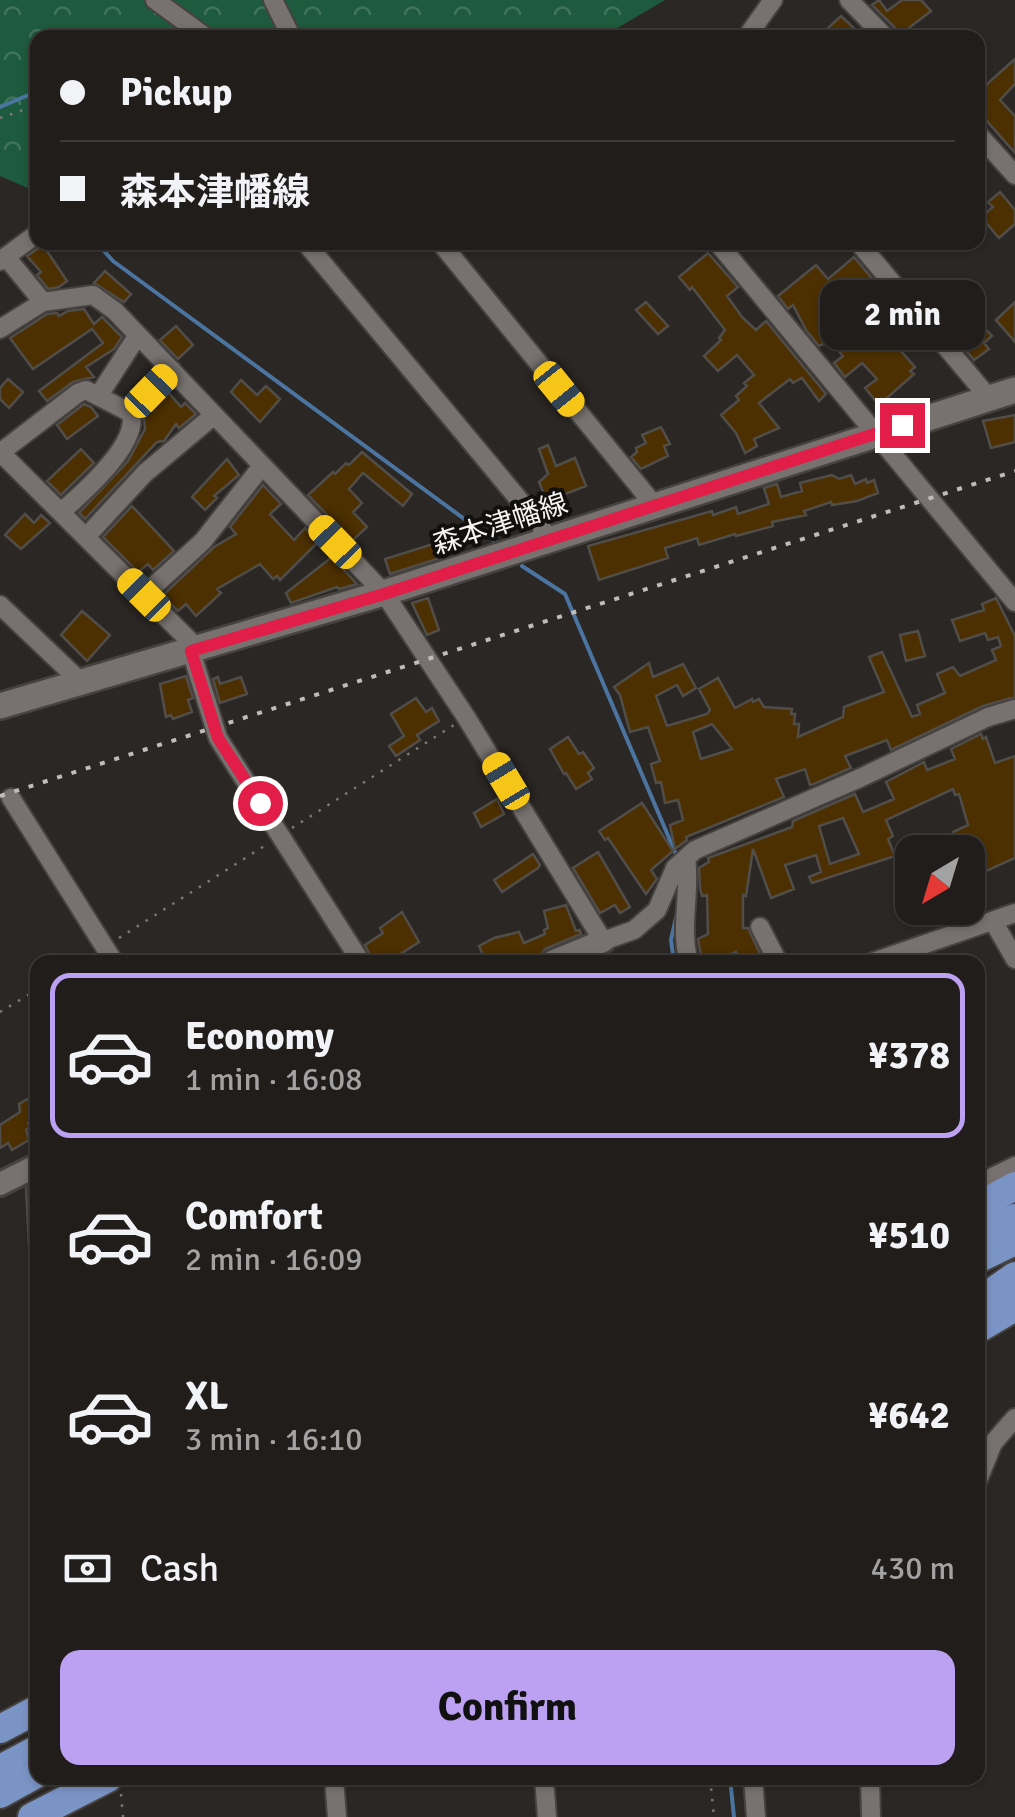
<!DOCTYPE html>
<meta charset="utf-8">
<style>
:root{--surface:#201d1b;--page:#282624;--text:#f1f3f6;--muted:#a2a2a3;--line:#3d3b3a;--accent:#bca0f2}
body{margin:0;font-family:Signika,"Noto Sans JP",sans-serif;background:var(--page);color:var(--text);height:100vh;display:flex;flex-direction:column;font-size:38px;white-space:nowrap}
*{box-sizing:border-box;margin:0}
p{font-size:32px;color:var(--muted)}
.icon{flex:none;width:55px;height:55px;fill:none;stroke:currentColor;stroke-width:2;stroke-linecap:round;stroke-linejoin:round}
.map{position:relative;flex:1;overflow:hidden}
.details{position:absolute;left:30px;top:955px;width:955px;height:830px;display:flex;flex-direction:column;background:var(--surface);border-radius:20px;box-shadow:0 2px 8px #0004,0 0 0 2px var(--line)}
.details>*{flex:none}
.banner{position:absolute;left:30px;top:30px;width:955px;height:220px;border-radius:20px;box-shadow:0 2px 8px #0004,0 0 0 2px var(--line);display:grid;align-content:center;height:220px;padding:0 30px;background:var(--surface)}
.needle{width:65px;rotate:218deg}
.fabs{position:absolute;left:895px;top:835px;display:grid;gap:20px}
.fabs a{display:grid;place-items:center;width:90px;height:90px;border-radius:20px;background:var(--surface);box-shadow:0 2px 8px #0004,0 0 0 2px var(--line);font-size:50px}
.end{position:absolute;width:45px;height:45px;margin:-22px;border:12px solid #e11d48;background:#fff;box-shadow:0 0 0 5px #fff}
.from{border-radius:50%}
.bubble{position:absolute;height:70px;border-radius:20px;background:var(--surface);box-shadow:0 2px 8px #0004,0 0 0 2px var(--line);font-size:32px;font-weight:700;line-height:70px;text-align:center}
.car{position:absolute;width:30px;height:60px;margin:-30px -15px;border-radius:12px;box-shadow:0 0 8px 2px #0007;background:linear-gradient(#f5c518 24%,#345 0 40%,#f5c518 0 76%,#345 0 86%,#f5c518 0)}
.banner b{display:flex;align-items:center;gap:35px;height:95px;font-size:38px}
.banner b+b{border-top:2px solid var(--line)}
.banner i{width:25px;height:25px;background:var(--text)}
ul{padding:18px 0 0;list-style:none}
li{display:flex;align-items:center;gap:30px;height:165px;margin:0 20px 15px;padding:0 10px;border:5px solid transparent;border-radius:20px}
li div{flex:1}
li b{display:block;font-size:38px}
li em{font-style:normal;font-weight:700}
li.current{border-color:var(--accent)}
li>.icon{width:90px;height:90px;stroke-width:1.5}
.pay{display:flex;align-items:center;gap:25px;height:110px;padding:0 30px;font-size:38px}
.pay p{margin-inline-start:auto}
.action{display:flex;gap:20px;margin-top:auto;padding:20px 30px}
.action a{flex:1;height:115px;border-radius:20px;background:var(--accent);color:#111;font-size:40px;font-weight:700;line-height:115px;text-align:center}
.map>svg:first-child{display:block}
.forest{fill:url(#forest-crowns)}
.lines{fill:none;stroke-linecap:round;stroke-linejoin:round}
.stream{stroke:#4b75a0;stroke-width:4}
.building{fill:#4d3001;stroke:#514d49;stroke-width:2.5;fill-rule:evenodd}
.minor-casing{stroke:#464240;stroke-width:22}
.tertiary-casing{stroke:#464240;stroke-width:28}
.secondary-casing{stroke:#464240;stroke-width:30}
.trunk-casing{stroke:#464240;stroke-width:32}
.path{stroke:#7c7876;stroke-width:2.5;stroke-dasharray:2.5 8;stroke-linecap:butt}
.minor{stroke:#77726f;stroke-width:18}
.tertiary{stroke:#77726f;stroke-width:22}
.secondary{stroke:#77726f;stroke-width:25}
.trunk{stroke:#7a94c6;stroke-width:28}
.rail{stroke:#c0bcba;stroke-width:4;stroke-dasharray:5 10;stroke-linecap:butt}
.route{stroke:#e11d48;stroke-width:12}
.labels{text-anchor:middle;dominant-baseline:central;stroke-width:8;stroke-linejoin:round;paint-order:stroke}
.street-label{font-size:28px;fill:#f7f4f2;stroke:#12100f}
</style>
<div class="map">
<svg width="1015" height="1817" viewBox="0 0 1015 1817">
<defs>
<pattern id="forest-crowns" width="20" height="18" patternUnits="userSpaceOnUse" patternTransform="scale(2.5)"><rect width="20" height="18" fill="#1e5b3e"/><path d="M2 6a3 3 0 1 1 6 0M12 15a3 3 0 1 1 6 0" fill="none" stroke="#3f735a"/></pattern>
</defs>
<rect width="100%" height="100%" fill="#2b2724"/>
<!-- forest -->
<path class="forest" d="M0,0h665l-63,37 -564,1 -1,154 -37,-16z"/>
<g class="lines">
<!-- stream -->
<path class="stream" d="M0,107l38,-16
M96,242l17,19 384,282
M522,566l43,28 113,265
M674,962l-3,-22 6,-27
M730,1778l4,39"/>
</g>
<!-- building -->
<path class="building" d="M879,0l8,11 15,-11h19l10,11 -30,23 -29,-29z
M841,16l14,13 -9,9h-29z
M1015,59v25l-15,16 15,16v37l-37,-42v-19z
M1000,192l15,18v14l-16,14 -18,-21 12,-10 -5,-5z
M43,245l24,36 -8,6 -11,2 -11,-14 4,-3 -14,-16z
M708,253l30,34 -11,9 15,21 14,13 10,-9 60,73 -7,7 -17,-23 -9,5 -3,-4 -31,24 20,25 -25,11 3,7 -12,7 -9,-20 -15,-18 18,-15 -3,-4 11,-10 -3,-3 10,-8 -17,-20 -19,16 -14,-15 17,-16 -2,-2 6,-8 -33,-43 -2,3 -11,-13z
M854,257l20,24 -19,18 60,68 -5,4 4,3 -35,31 -14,-17 12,-9 -15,-16 -17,14 -11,-14 9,-7 -13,-15 -11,5 -13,-16 -13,-25 -5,4 -10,-13 38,-31 12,14z
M105,271l26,23 -7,8 -30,-19z
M646,302l22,24 -10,8 -22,-24z
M1015,302v40l-19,-22z
M961,303l31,33 -8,7 5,6 -15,11 -33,-39z
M84,309l10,15 8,-7 20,20 -8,12 -28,18 8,10 -21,5 -26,19 -8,-10 64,-48 -11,-14 -59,40 -23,-31 37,-24 10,-1 2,3 9,-5z
M176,326l17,19 -15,14 -18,-19z
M8,379l15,13 -14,16 -9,-9v-11z
M241,380l16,15 9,-9 14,13 -20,23 -29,-30z
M168,392l13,15 4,-4 11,11 -17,14 -3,-4 -12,17 -7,1 -72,77 -6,-6 49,-52 17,-32 -1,-11z
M84,404l7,3 7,9 -31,23 -10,-14z
M1015,415v27l-24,6 -8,-27z
M661,427l9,17 -6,2 4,10 -27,13 -10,-12 6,-5 -1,-4 10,-5 -4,-8z
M548,445l8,21 19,-8 11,28 -39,15 -8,-19 9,-8 -9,-25z
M81,449l13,14 -33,32 -14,-14z
M362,452l50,42 -9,12 -40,-33 -14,16 13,14 -9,9 14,15 -15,14 -44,-46 25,-23 2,2 11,-11 3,2z
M227,459l12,16 -25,21 3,2 -12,12 -13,-13z
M832,475l7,4 12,-4 4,9 11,-5 1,4 7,-3 4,13 -21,8 -25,4 -1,-3 -27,9 2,4 -34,7 1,4 -37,10 -1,-2 -36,11 -2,-7 -19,6 -13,4 3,10 -69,22 -11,-34 124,-35 1,4 23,-8 2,7 31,-10 -5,-16 13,-4 4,13 21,-6 -2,-8z
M263,485l18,19 -11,10 24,26 11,-12 13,14 -38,38 -3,-4 -4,3 -13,-15 -43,25 4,4 -25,23 -10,-12 -8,7 -16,-15 52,-49 22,-13 -6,-7z
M132,506l42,45 -21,19 -5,-6 -10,8 -35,-35z
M25,514l9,9 7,-8 9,8 -29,26 -16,-14z
M433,544l4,15 -47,15 -5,-15z
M332,557l25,27 -18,5 -2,-2 -46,16 -5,-10z
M428,598l11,32 -12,5 -15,-32z
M996,598l19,38v61l-32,9 -92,44 -4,-10 -42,16 6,12 -37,16 -4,1 -5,-16 -29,10 8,18 -98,40 1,3 -12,9 -5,-24 13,-5 -5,-20 -13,3 -4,-21 -5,1 -5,-19 9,-3 -12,-34 -18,5 -10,-37 -6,-8 35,-24 4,14 30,-13 13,24 -13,8 -6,-11 -21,11 11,30 40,-12 3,-4 -11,-21 19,-11 17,30 17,-9 1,3 6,-3 5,8 28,2 -1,5h4l-1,10h5l-1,13 45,-20 1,-10 40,-15 -15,-35 13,-5 30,65 8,-3 -3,-9 28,-12 -8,-19 16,-7 7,9 36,-16 -4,-10 9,-4 -3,-9 -10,3 -3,-7 -25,8 -8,-21 32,-10 -2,-6zM712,724l20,25 -31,10 -8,-27z
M82,611l28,24 -23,26 -26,-26z
M918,631l7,25 -19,5 -6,-26z
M186,676l7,22 -5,2 4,12 -19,7 -2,-4 -5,2 -6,-33z
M218,677l2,7 21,-7 6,17 -27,9 -7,-24z
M416,698l10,14 6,-4 7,13 -22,14 3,5 -24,16 -7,-10 15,-10 -13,-22z
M981,734l2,5 3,-2 9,26 20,-7v102l-40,18 7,24 -14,4v-52h-10l-5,-20 15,-7 -9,-31 -4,1 -2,-6 -67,31 7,16 -5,3 7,17 -83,27 -3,-6 12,-5 -5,-17 -31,10 9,24 -23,9 -18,-49 -7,47 -3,-1v33h5l15,32 -23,2 -4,-10 -24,10h-10l-4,-23 10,-5 -1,-39 -5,1 -2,-8 -1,-20 10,-6 -1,-4 84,-31 1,-6 62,-27 8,18 31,-13 -8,-17 38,-20 3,8 28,-11 -4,-10zM843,818l16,36 -29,10 -11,-38z
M568,737l11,17 4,-2 11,16 -6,5 4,6 -16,10 -10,-16 -2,1 -14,-25z
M497,799l7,15 -23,13 -7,-14z
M642,803l31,48 -22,19 6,9 -11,15 -38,-56 -3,2 -6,-9z
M598,852l32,55 -10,6 -5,-8 -15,8 -27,-45z
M533,854l7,11 -2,3 -36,24 -8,-12z
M566,905l10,26 4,-1 1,4 -36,15 -8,11 -18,2 -2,-5 -10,5h-41l16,-9 -3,-7 15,-8 25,-6 5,11 21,-9 -1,-4 4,-2 -4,-17z
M402,912l17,30 -31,20h-15l-8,-17 18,-12 -3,-5z
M38,1093v24l-10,6 2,4 -4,3 3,10 -17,10 -4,-7 -8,5v-23l20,-13 -1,-8z
M38,1182v64h-9l-3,-58z"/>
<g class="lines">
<defs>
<path id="minor" d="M155,0l52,38
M273,0l19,38
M849,0l37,38
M746,38l27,-38
M978,134l37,41
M305,242l236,284 7,14
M440,242l215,264
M717,242l298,360
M858,242l131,156
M6,257l37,45
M0,261l38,-28
M0,329l43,-27 50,-7 22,16 269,282 82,124 137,224 31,-11 23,-20 18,-42 20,-18 165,-72 128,-61 27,-8
M99,395l39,-60
M0,452l198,197
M0,456l1,-4 77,-59 8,-3 45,23 41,-43
M61,512c22,-19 78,-68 70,-99
M86,537l59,-64 68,-57
M144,595l59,-54 59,-75
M0,605l82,78
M191,651l27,87 143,224
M11,798l103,164
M686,858c5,35 -7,70 3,104
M993,921l22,38
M760,927l18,35
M873,962l142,-49
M978,1184l37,-18
M978,1480l15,-37 22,-25
M334,1778l3,39
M544,1778l3,39
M753,1778l3,39
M870,1778l1,39"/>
<path id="tertiary" d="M552,962l51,-21
M0,1184l38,-19"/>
<path id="secondary" d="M0,706l384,-113 631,-203"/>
<path id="trunk" d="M978,1206l37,-20
M978,1236l37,-18
M978,1259l37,-18
M978,1302l37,-26
M978,1329l37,-22
M0,1729l38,-20
M0,1769l38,-20
M0,1794l38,-21
M32,1817l76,-39"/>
</defs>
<!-- minor casing -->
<use href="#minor" class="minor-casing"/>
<!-- tertiary casing -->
<use href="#tertiary" class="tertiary-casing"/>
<!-- secondary casing -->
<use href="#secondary" class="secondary-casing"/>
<!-- trunk casing -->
<use href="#trunk" class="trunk-casing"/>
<!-- path -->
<path class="path" d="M0,118l38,-13
M292,828l162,-103
M119,938l150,-95
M79,962l12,-7
M0,1012l38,-23
M710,1778l4,39
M121,1794l2,23"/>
<!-- minor -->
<use href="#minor" class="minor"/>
<!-- tertiary -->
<use href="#tertiary" class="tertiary"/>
<!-- secondary -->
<use href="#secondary" class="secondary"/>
<!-- trunk -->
<use href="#trunk" class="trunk"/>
<!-- rail -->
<path class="rail" d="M0,796l1015,-325"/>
</g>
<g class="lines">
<!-- route -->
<path class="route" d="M260,803l-42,-65 -27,-87 193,-57 518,-169"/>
</g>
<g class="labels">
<!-- street labels -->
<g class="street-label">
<text transform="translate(500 524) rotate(-18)">森本津幡線</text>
</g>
</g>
</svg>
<div class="fabs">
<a><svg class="needle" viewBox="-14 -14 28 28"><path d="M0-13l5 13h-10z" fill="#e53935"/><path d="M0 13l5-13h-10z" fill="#a2a2a3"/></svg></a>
</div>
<i class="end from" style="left:260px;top:803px"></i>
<i class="end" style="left:902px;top:425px"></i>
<div class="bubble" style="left:820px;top:280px;width:165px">2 min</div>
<i class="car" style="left:559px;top:389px;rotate:141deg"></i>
<i class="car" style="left:151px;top:391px;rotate:44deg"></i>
<i class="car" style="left:335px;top:542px;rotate:316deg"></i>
<i class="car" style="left:144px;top:595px;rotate:315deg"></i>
<i class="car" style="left:506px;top:781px;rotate:329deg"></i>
<div class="banner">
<b><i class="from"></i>Pickup</b>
<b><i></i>森本津幡線</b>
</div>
<section class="details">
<ul>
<li class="current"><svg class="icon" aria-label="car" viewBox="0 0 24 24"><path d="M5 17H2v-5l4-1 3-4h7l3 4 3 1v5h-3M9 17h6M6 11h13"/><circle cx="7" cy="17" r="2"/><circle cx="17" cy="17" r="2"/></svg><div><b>Economy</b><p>1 min · 16:08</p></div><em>¥378</em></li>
<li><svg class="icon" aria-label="car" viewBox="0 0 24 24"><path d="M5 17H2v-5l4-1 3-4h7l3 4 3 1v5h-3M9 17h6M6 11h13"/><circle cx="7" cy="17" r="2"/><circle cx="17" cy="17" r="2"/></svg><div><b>Comfort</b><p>2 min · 16:09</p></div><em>¥510</em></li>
<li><svg class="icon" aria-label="car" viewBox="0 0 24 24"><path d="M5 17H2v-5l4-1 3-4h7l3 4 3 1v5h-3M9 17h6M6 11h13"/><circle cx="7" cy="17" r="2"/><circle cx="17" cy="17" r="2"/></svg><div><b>XL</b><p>3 min · 16:10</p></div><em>¥642</em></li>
</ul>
<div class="pay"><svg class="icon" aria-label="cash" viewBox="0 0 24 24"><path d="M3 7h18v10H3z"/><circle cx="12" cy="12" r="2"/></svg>Cash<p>430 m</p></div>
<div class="action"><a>Confirm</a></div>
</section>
</div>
